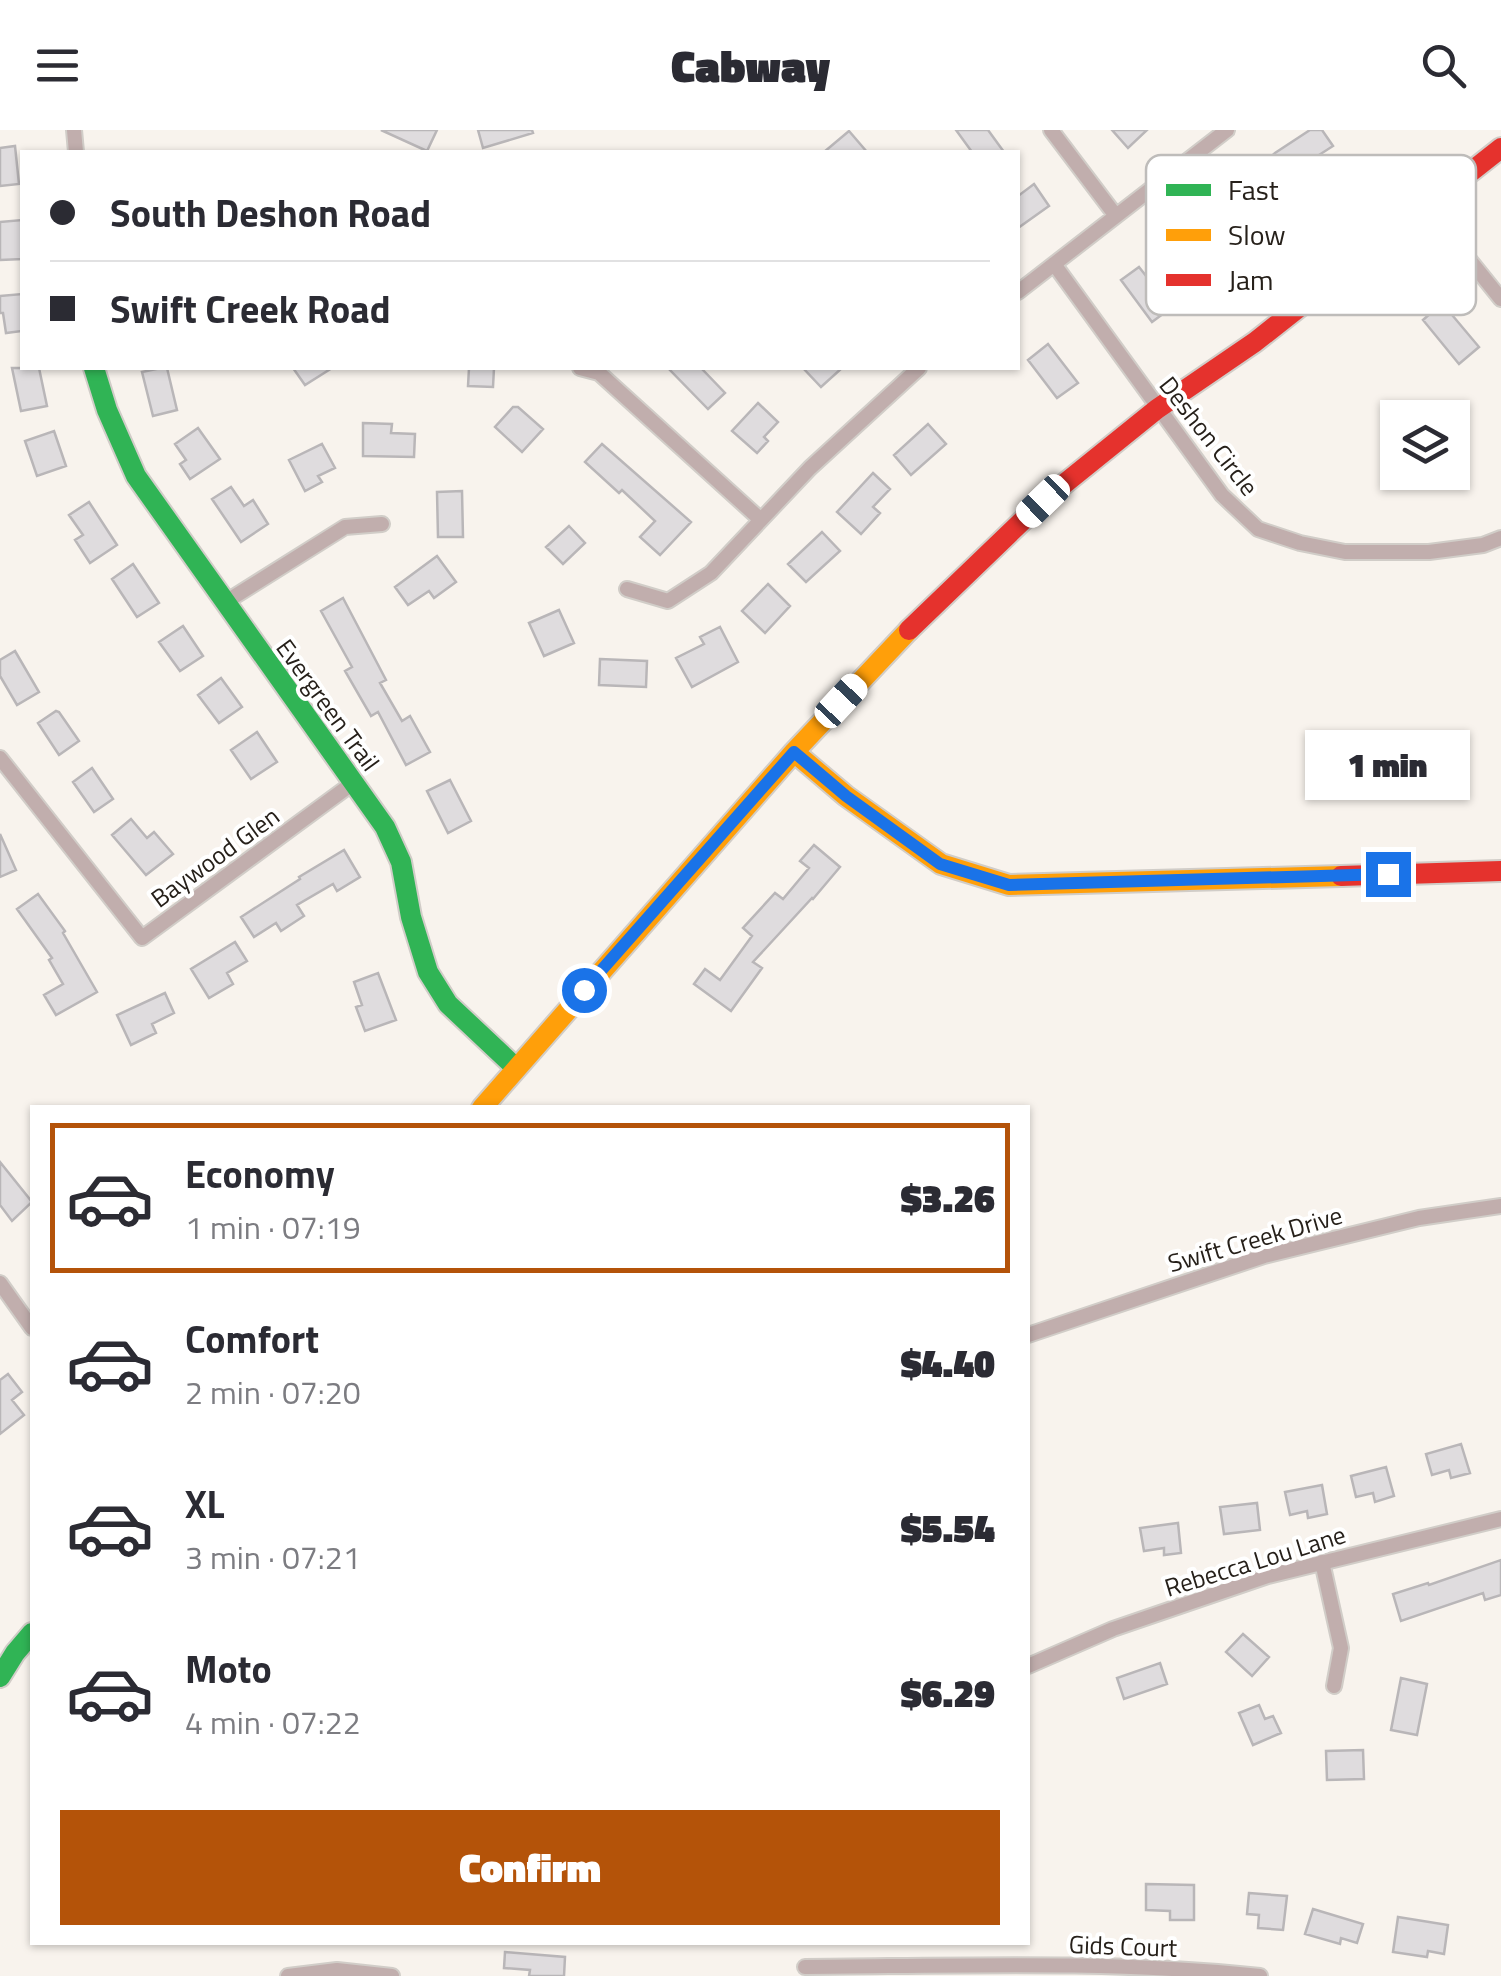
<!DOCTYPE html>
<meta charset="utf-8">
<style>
:root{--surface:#fff;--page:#f2f2f3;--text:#2b2b33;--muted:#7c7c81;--line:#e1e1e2;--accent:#b45309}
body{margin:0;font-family:"Titillium Web",sans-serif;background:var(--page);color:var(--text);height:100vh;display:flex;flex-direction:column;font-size:38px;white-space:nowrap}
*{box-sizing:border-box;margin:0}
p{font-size:32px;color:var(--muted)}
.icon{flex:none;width:55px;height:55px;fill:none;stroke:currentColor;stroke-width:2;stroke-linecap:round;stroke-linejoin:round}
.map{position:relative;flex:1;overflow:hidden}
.panel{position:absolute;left:30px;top:975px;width:1000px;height:840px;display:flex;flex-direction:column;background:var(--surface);border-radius:0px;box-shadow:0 2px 8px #0004}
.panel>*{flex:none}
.hud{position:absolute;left:20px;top:20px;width:1000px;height:220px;border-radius:0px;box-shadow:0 2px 8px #0004;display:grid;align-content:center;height:220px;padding:0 30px;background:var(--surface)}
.buttons{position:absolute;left:1380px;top:270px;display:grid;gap:20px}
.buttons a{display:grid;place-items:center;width:90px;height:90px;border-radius:0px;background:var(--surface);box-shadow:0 2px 8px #0004;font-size:50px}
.end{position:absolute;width:45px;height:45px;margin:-22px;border:12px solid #1a73e8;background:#fff;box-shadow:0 0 0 5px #fff}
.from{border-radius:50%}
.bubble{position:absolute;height:70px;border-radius:0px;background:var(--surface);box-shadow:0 2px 8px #0004;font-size:32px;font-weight:800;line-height:70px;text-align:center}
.car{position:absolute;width:30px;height:60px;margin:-30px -15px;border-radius:12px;box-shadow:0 0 8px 2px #0007;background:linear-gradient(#fff 24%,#345 0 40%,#fff 0 76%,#345 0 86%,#fff 0)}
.hud b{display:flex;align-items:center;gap:35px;height:95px;font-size:38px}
.hud b+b{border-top:2px solid var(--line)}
.hud i{width:25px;height:25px;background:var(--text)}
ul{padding:18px 0 0;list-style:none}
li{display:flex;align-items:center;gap:30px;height:150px;margin:0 20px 15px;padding:0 10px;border:5px solid transparent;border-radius:0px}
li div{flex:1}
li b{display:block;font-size:38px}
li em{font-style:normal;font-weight:800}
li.current{border-color:var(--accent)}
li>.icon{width:90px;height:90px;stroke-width:1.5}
.cta{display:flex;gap:20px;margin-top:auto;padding:20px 30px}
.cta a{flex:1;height:115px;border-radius:0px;background:var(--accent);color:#fff;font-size:40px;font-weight:800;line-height:115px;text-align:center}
header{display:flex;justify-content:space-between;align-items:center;height:130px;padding:0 30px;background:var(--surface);font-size:45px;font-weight:800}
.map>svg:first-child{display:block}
.building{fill:#dfdcde;stroke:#b9b6b8;stroke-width:2.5}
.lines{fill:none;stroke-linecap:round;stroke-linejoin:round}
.street-casing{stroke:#d1cdc8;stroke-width:18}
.fast-casing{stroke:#d1cdc8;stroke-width:24}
.slow-casing{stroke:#d1cdc8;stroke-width:24}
.jam-casing{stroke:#d1cdc8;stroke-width:24}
.street{stroke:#c1aead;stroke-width:14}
.fast{stroke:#30b455;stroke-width:20}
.slow{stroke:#ff9f0a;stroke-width:20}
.jam{stroke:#e5322d;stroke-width:20}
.route{stroke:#1a73e8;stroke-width:12}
.labels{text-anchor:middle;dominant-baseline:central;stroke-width:8;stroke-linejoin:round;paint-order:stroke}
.street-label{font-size:25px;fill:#26201a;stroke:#fff}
.key{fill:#fff;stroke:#bebcba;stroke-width:2.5}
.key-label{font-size:28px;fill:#26201a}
</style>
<header><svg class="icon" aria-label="menu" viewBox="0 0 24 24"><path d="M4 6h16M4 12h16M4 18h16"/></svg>Cabway<svg class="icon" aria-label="search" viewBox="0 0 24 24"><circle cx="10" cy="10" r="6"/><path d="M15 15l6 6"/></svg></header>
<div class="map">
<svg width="1501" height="1846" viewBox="0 0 1501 1846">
<rect width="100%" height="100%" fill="#f8f3ed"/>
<!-- building -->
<path class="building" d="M381,0h56l-10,21z
M478,0h54l1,3 -50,15z
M956,0h32l16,22h-32z
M1112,0h35l-19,18z
M1310,0h12l11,16 -45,29 -41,38 -18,-18 46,-42z
M849,1l18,21h-43z
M15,16l4,38 -19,2v-38z
M1034,54l15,22 -31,22v-32z
M22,90v39l-22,1v-38z
M1139,137l15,19 8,-6 17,22 -27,20 -31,-42z
M22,164v37l-16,2 -3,-20h-3v-17z
M1442,173l37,44 -20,17 -36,-44z
M1048,214l30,39 -21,15 -29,-38z
M12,238h27l8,38 -26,5z
M161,238h6l10,42 -24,6 -11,-44z
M293,238h39l-27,17z
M469,238h25l-1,19 -25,-1z
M668,238h33l24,25 -17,16z
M803,238h39l-21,19z
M758,273l20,19 -14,15 4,4 -11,12 -25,-22z
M513,277h5l25,22 -21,23 -27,-25z
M363,293l29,1 -1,9 24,1 -1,23 -51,-1z
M928,294l18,20 -35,31 -17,-20z
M198,298l22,31 -30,20 -10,-15 6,-4 -11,-16z
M54,301l12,35 -29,10 -12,-35z
M322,314l13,24 -17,8 4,6 -17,9 -16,-31z
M602,314l89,78 -31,33 -20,-18 15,-16 -33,-31 -3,3 -34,-31z
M873,343l17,16 -17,18 7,6 -19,21 -24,-22z
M231,357l13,19 9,-6 15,24 -27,18 -29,-43z
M462,361l1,46h-25l-1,-45z
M89,372l28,43 -27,18 -15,-23 8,-5 -14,-20z
M569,396l16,17 -22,21 -17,-17z
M822,402l18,19 -34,31 -18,-18z
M437,426l19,26 -22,16 -5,-7 -21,14 -13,-18z
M133,434l26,39 -22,14 -25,-38z
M768,454l22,22 -25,27 -23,-22z
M343,468l43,82 -6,3 22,38 8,-5 20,36 -24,13 -28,-53 -7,4 -26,-45 7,-4 -31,-56z
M559,480l15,33 -30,13 -15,-33z
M183,496l20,30 -23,15 -21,-29z
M720,497l18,35 -46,25 -16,-29 28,-14 -4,-7z
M15,521l24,41 -22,13 -17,-29v-16z
M600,529l47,2 -1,26 -47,-2z
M221,548l21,29 -23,16 -21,-28z
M56,581l3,1 20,29 -20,14 -21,-32z
M257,602l20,30 -26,17 -20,-29z
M92,638l21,31 -19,13 -21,-30z
M450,650l21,41 -23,12 -21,-42z
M131,689l16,19 7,-6 19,22 -27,21 -34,-40z
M0,704l16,36 -16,7z
M814,715l26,22 -27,32 -1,-1 -59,64 9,6 -31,43 -37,-27 11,-15 15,11 32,-44 -9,-8 32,-35 8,6 26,-31 -9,-7z
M344,720l16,27 -23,14 -4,-7 -36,21 7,11 -23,15 -5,-8 -22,14 -13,-20 59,-38 -1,-2z
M38,764l27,37 -2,2 34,59 -41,23 -12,-20 19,-11 -14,-24 3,-2 -35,-49z
M235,812l12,19 -20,12 6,11 -24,14 -18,-29z
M378,843l18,47 -31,11 -9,-24 6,-2 -8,-23z
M165,863l9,20 -22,11 4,9 -25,12 -14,-30z
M0,1032l32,40 -20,19 -12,-16z
M8,1244l14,18 -10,8 12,15 -24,19v-54z
M1461,1314l9,29 -19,5 -2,-8 -17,5 -6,-21z
M1386,1337l8,29 -19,6 -2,-9 -17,4 -5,-21z
M1322,1355l5,29 -19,4 -1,-7 -17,4 -5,-23z
M1257,1373l3,27 -36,4 -4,-27z
M1178,1393l3,30 -17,2v-7l-20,3 -4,-23z
M1501,1430v35l-16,5 -2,-7 -82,28 -8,-27 35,-11 1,2z
M1243,1504l26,23 -17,19 -26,-24z
M1160,1533l7,21 -43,15 -7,-21z
M1401,1548l26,6 -10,51 -26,-5z
M1259,1575l6,14 8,-3 8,17 -28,12 -14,-32z
M1363,1620l1,29 -37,1 -1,-29z
M1146,1754l48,1v35h-24v-9l-24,-1z
M1249,1763l38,3 -4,34 -25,-2 1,-13 -12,-1z
M1313,1779l50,15 -6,19 -16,-5 -1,6 -35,-10z
M1398,1787l50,8 -4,29 -16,-3 -1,6 -34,-5z
M505,1822l60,5 -1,19h-35l1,-6 -26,-2z"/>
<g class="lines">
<defs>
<path id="street" d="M74,0l2,22
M1051,0l65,86
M1426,76l75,93
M1054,134l168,231 36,34 42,14 45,9h84l54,-7 18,-7
M1018,162l209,-162
M580,238l19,5 162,147
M627,459l41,12 43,-28 99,-105 109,-100
M224,473l121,-76 37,-3
M0,628l142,180 211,-155
M0,1153l32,45
M1028,1205l236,-79 155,-38 82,-12
M1322,1432l19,86 -7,38
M1028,1536l85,-37 155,-53 233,-57
M805,1837c150,-1 305,-7 455,9
M288,1846l49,-6 55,6"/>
<path id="fast" d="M94,238l13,42 29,66 249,351 16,35 10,55 17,55 20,32 68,64
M0,1547l15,-24 17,-20"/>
<path id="slow" d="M794,622l52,44 95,68 68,21 332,-9
M482,978l312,-356 115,-122"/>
<path id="jam" d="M909,500l134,-129 114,-92 98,-67 246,-194
M1341,746l160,-5"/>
</defs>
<!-- street casing -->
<use href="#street" class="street-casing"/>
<!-- fast casing -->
<use href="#fast" class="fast-casing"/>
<!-- slow casing -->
<use href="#slow" class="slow-casing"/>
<!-- jam casing -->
<use href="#jam" class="jam-casing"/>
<!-- street -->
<use href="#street" class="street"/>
<!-- fast -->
<use href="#fast" class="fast"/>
<!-- slow -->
<use href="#slow" class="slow"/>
<!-- jam -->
<use href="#jam" class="jam"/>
</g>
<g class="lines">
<!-- route -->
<path class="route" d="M584,860l210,-238 52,44 94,68 69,21 379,-11"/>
</g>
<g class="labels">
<!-- street labels -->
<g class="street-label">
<text transform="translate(1209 306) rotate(52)">Deshon Circle</text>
<text transform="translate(328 575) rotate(54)">Evergreen Trail</text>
<text transform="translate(215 727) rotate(-36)">Baywood Glen</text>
<text transform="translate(1255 1109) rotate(-16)">Swift Creek Drive</text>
<text transform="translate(1255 1431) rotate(-17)">Rebecca Lou Lane</text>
<text transform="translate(1123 1816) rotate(2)">Gids Court</text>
</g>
</g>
<!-- legend -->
<rect x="1146" y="25" width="330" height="160" rx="15" class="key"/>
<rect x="1166" y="54" width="45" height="12" fill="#30b455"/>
<rect x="1166" y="99" width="45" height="12" fill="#ff9f0a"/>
<rect x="1166" y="144" width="45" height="12" fill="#e5322d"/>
<g class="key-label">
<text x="1228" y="70">Fast</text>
<text x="1228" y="115">Slow</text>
<text x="1228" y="160">Jam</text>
</g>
</svg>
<div class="buttons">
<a><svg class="icon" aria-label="layers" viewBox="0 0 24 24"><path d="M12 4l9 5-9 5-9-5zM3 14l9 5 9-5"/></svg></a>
</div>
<i class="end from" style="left:584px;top:860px"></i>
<i class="end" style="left:1388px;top:744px"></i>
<div class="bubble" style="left:1305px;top:600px;width:165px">1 min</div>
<i class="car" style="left:1043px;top:371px;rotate:226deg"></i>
<i class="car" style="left:841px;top:571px;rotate:43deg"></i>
<div class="hud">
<b><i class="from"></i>South Deshon Road</b>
<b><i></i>Swift Creek Road</b>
</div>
<section class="panel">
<ul>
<li class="current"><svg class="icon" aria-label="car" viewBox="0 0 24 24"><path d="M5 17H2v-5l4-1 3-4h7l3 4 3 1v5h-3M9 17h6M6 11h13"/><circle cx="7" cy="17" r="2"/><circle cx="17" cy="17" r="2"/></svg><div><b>Economy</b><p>1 min · 07:19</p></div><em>$3.26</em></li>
<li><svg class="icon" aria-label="car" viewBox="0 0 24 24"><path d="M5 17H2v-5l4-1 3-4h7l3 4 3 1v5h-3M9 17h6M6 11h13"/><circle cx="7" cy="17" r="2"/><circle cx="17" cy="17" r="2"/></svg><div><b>Comfort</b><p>2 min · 07:20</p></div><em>$4.40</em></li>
<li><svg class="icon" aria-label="car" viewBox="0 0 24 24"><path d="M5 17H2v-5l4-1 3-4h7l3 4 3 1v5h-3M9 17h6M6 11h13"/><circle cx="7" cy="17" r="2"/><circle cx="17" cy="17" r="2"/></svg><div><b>XL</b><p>3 min · 07:21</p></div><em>$5.54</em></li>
<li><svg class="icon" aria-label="car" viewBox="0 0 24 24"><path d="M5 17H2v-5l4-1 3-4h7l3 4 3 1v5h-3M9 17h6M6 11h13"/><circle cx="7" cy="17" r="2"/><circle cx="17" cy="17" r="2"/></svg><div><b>Moto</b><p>4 min · 07:22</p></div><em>$6.29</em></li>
</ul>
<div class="cta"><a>Confirm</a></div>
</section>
</div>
